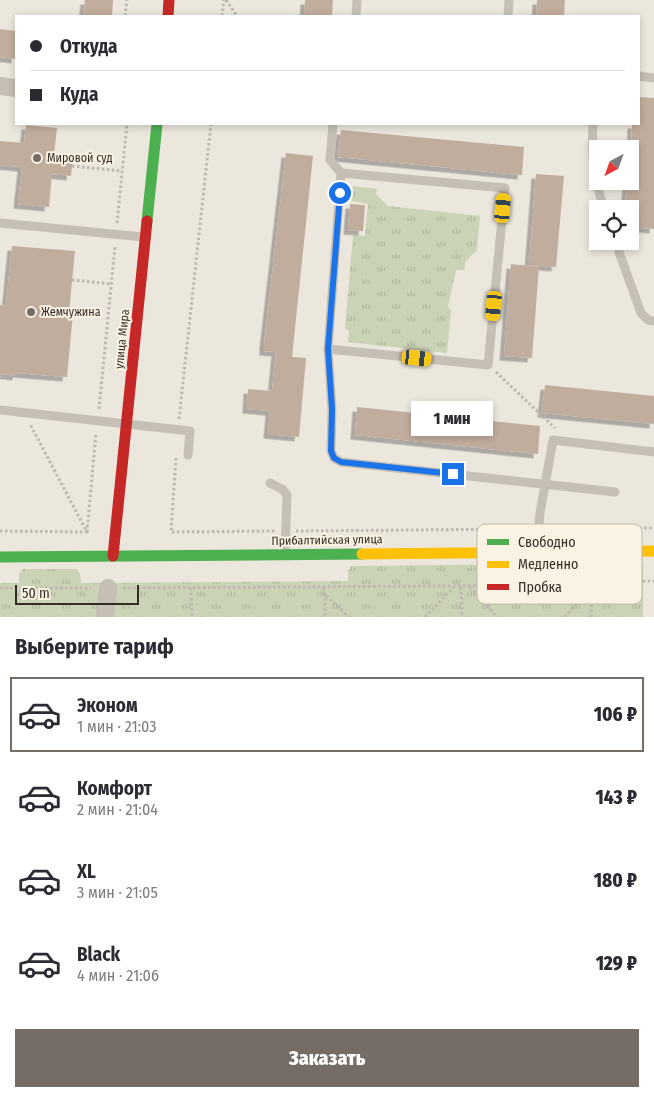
<!DOCTYPE html>
<html lang="ru">
<meta charset="utf-8">
<style>
:root{--surface:#fff;--page:#f2f2f3;--text:#2b2b33;--muted:#7c7c81;--line:#e1e1e2;--accent:#756d65}
body{margin:0;font-family:"Fira Sans Condensed",sans-serif;background:var(--page);color:var(--text);height:100vh;display:flex;flex-direction:column;font-size:19px;white-space:nowrap}
*{box-sizing:border-box;margin:0}
p{font-size:16px;color:var(--muted)}
.icon{flex:none;width:28px;height:28px;fill:none;stroke:currentColor;stroke-width:2;stroke-linecap:round;stroke-linejoin:round}
.map{position:relative;height:617px;overflow:hidden}
.sheet{display:flex;flex-direction:column;background:var(--surface);flex:1}
.sheet>*{flex:none}
.banner{position:absolute;left:15px;top:15px;width:625px;height:110px;border-radius:0px;box-shadow:0 2px 8px #0003;display:grid;align-content:center;height:110px;padding:0 15px;background:var(--surface)}
.needle{width:32px;rotate:221deg}
.tools{position:absolute;left:589px;top:140px;display:grid;gap:10px}
.tools a{display:grid;place-items:center;width:50px;height:50px;border-radius:0px;background:var(--surface);box-shadow:0 2px 8px #0003;font-size:25px}
.scale{position:absolute;left:15px;bottom:12px;width:124px;box-sizing:border-box;padding-left:5px;border:2px solid #352c25;border-top:0;font-size:14px;line-height:18px;white-space:nowrap;color:#352c25;-webkit-text-stroke:4px #faf2e3;paint-order:stroke}
.end{position:absolute;width:22px;height:22px;margin:-11px;border:6px solid #1a73e8;background:#fff;box-shadow:0 0 0 2px #fff}
.from{border-radius:50%}
.bubble{position:absolute;height:35px;border-radius:0px;background:var(--surface);box-shadow:0 2px 8px #0003;font-size:16px;font-weight:800;line-height:35px;text-align:center}
.car{position:absolute;width:15px;height:30px;margin:-15px -8px;border-radius:6px;box-shadow:0 0 4px 1px #0007;background:linear-gradient(#f5c518 24%,#345 0 40%,#f5c518 0 76%,#345 0 86%,#f5c518 0)}
.banner b{display:flex;align-items:center;gap:18px;height:48px;font-size:19px}
.banner b+b{border-top:1px solid var(--line)}
.banner i{width:12px;height:12px;background:var(--text)}
ul{padding:0;list-style:none}
li{display:flex;align-items:center;gap:15px;height:75px;margin:0 10px 8px;padding:0 5px;border:2px solid transparent;border-radius:0px}
li div{flex:1}
li b{display:block;font-size:19px}
li em{font-style:normal;font-weight:800}
li.current{border-color:var(--accent)}
li>.icon{width:45px;height:45px;stroke-width:1.5}
h2{padding:0 15px;font-size:22px;line-height:60px}
.cta{display:flex;gap:10px;margin-top:auto;padding:10px 15px}
.cta a{flex:1;height:58px;border-radius:0px;background:var(--accent);color:#fff;font-size:20px;font-weight:800;line-height:58px;text-align:center}
.map>svg:first-child{display:block}
.park{fill:url(#park-tufts)}
.building{fill:#c1ad9e;filter:url(#shadow)}
.lines{fill:none;stroke-linecap:round;stroke-linejoin:round}
.path{stroke:#beb7af;stroke-width:3;stroke-dasharray:2.5 2.5;stroke-linecap:butt}
.lane{stroke:#c5bfb6;stroke-width:9}
.street{stroke:#c5bfb6;stroke-width:18}
.fast{stroke:#4caf50;stroke-width:11}
.slow{stroke:#ffc107;stroke-width:11}
.jam{stroke:#c62828;stroke-width:11}
.route{stroke:#1a73e8;stroke-width:6}
.poi-dot{fill:#756d65;stroke:#faf2e3;stroke-width:2}
.labels{text-anchor:middle;dominant-baseline:central;stroke-width:4;stroke-linejoin:round;paint-order:stroke}
.poi-label{font-size:12px;fill:#352c25;stroke:#faf2e3;text-anchor:start}
.street-label{font-size:12px;fill:#352c25;stroke:#faf2e3}
.key{fill:#faf2e3;stroke:#bfb7aa;stroke-width:1}
.key-label{font-size:14px;fill:#352c25}
</style>
<div class="map">
<svg width="654" height="617" viewBox="0 0 654 617">
<defs>
<pattern id="park-tufts" width="24" height="20" patternUnits="userSpaceOnUse" patternTransform="scale(1.25)"><rect width="24" height="20" fill="#cad3b6"/><path d="M3 7l-1-3M5 7V3M7 7l1-3M15 17l-1-3M17 17v-4M19 17l1-3" fill="none" stroke="#aeb59c"/></pattern>
<filter id="shadow"><feDropShadow dx="-4.5" dy="4.5" stdDeviation="0" flood-color="#0004"/></filter>
</defs>
<rect width="100%" height="100%" fill="#ece7dd"/>
<!-- park -->
<path class="park" d="M353,186l24,3 -1,5 12,12 92,10 -3,34 -12,12v8h-9l-8,37 3,3 -4,43 -99,-11 1,-11 -4,-3 8,-93 12,1 3,-32 -16,-3z
M643,563v54h-643v-34h19v-9l4,-5h53l4,5 1,9 267,-2v-10l3,-5z"/>
<!-- building -->
<path class="building" d="M85,0h28l-1,16h-29z
M305,0h28l-1,16h-28z
M537,0h28l-1,16h-28z
M0,29l16,2v28l-16,-2z
M639,97l15,1v131l-24,-2v-18h-5l2,-28h3l2,-57h7z
M26,125l31,3 -3,27 19,2 -2,19 -19,-2 -3,33 -31,-3 4,-37 -22,-2v-24l24,2z
M341,130l183,17 -2,28 -184,-18z
M286,153l27,3 -21,201 14,1 -7,79 -31,-3 2,-23 -23,-2 1,-20 24,2 4,-39 -12,-1v-7z
M536,174l28,2 -8,91 -27,-2z
M350,204l15,1 -2,26 -15,-1z
M12,246l63,5 -6,61 4,1 -6,64 -50,-4v3l-17,-2v-69l6,1z
M511,264l28,3 -7,91 -28,-2z
M545,385l109,11v28l-112,-11z
M357,407l183,19 -2,28 -183,-19z"/>
<g class="lines">
<!-- path -->
<path class="path" d="M226,0l11,16
M125,16l2,-16
M222,16l2,-16
M72,166l50,5
M117,223l10,-99
M72,280l39,4
M496,372l59,56
M0,378v-4
M99,409l16,-163
M179,419l32,-295
M176,458l-5,74 104,-1
M549,529l105,-1
M0,531l87,1 -57,-108
M296,531l232,-2
M87,532l9,-99
M461,587l1,30
M470,587l27,30
M0,588h91
M123,588l469,-3 16,-3 46,-1
M191,588l1,29
M324,588l-2,4 27,25
M325,593v24
M425,617l29,-30
M565,617l27,-31
M591,617l1,-32"/>
<!-- lane -->
<path class="lane" d="M356,16l1,-16
M508,16l1,-16
M639,76l15,2
M333,124l-3,36 11,13 -13,176 160,16 17,-177 -164,-15
M593,124c-2,30 1,56 11,85
M0,223l143,14
M615,241l26,72 7,7 6,1
M328,349l4,60 -1,42 3,7 7,4 274,30
M0,410l190,21 -2,24
M270,483l12,6 5,6 -2,59
M537,549l3,-36 13,-73 101,12"/>
<!-- street -->
<path class="street" d="M0,86l16,2
M105,617l3,-29"/>
<!-- fast -->
<path class="fast" d="M147,221l10,-97
M0,557l362,-3"/>
<!-- slow -->
<path class="slow" d="M362,554l292,-3"/>
<!-- jam -->
<path class="jam" d="M168,16l1,-16
M113,556l34,-335"/>
</g>
<g class="lines">
<!-- route -->
<path class="route" d="M340,193l-12,156 4,60 -1,42 3,7 7,4 112,12"/>
</g>
<!-- markers -->
<g class="poi-dot">
<circle cx="37" cy="158" r="5"/>
<circle cx="31" cy="312" r="5"/>
</g>
<g class="labels">
<!-- poi labels -->
<g class="poi-label">
<text x="47" y="158">Мировой суд</text>
<text x="41" y="312">Жемчужина</text>
</g>
<!-- street labels -->
<g class="street-label">
<text transform="translate(122 339) rotate(-84)">улица Мира</text>
<text transform="translate(327 540) rotate(-1)">Прибалтийская улица</text>
</g>
</g>
<!-- legend -->
<rect x="477" y="524" width="165" height="80" rx="8" class="key"/>
<rect x="487" y="539" width="22" height="6" fill="#4caf50"/>
<rect x="487" y="561" width="22" height="7" fill="#ffc107"/>
<rect x="487" y="584" width="22" height="6" fill="#c62828"/>
<g class="key-label">
<text x="518" y="547">Свободно</text>
<text x="518" y="569">Медленно</text>
<text x="518" y="592">Пробка</text>
</g>
</svg>
<div class="tools">
<a><svg class="needle" viewBox="-14 -14 28 28"><path d="M0-13l5 13h-10z" fill="#e53935"/><path d="M0 13l5-13h-10z" fill="#7c7c81"/></svg></a>
<a><svg class="icon" aria-label="locate" viewBox="0 0 24 24"><circle cx="12" cy="12" r="6"/><path d="M12 2v4M12 18v4M2 12h4M18 12h4"/></svg></a>
</div>
<div class="scale">50 m</div>
<i class="end from" style="left:340px;top:193px"></i>
<i class="end" style="left:453px;top:474px"></i>
<div class="bubble" style="left:411px;top:401px;width:82px">1 мин</div>
<i class="car" style="left:503px;top:208px;rotate:5deg"></i>
<i class="car" style="left:494px;top:306px;rotate:185deg"></i>
<i class="car" style="left:417px;top:358px;rotate:96deg"></i>
<div class="banner">
<b><i class="from"></i>Откуда</b>
<b><i></i>Куда</b>
</div>
</div>
<section class="sheet">
<h2>Выберите тариф</h2>
<ul>
<li class="current"><svg class="icon" aria-label="car" viewBox="0 0 24 24"><path d="M5 17H2v-5l4-1 3-4h7l3 4 3 1v5h-3M9 17h6M6 11h13"/><circle cx="7" cy="17" r="2"/><circle cx="17" cy="17" r="2"/></svg><div><b>Эконом</b><p>1 мин · 21:03</p></div><em>106 ₽</em></li>
<li><svg class="icon" aria-label="car" viewBox="0 0 24 24"><path d="M5 17H2v-5l4-1 3-4h7l3 4 3 1v5h-3M9 17h6M6 11h13"/><circle cx="7" cy="17" r="2"/><circle cx="17" cy="17" r="2"/></svg><div><b>Комфорт</b><p>2 мин · 21:04</p></div><em>143 ₽</em></li>
<li><svg class="icon" aria-label="car" viewBox="0 0 24 24"><path d="M5 17H2v-5l4-1 3-4h7l3 4 3 1v5h-3M9 17h6M6 11h13"/><circle cx="7" cy="17" r="2"/><circle cx="17" cy="17" r="2"/></svg><div><b>XL</b><p>3 мин · 21:05</p></div><em>180 ₽</em></li>
<li><svg class="icon" aria-label="car" viewBox="0 0 24 24"><path d="M5 17H2v-5l4-1 3-4h7l3 4 3 1v5h-3M9 17h6M6 11h13"/><circle cx="7" cy="17" r="2"/><circle cx="17" cy="17" r="2"/></svg><div><b>Black</b><p>4 мин · 21:06</p></div><em>129 ₽</em></li>
</ul>
<div class="cta"><a>Заказать</a></div>
</section>
